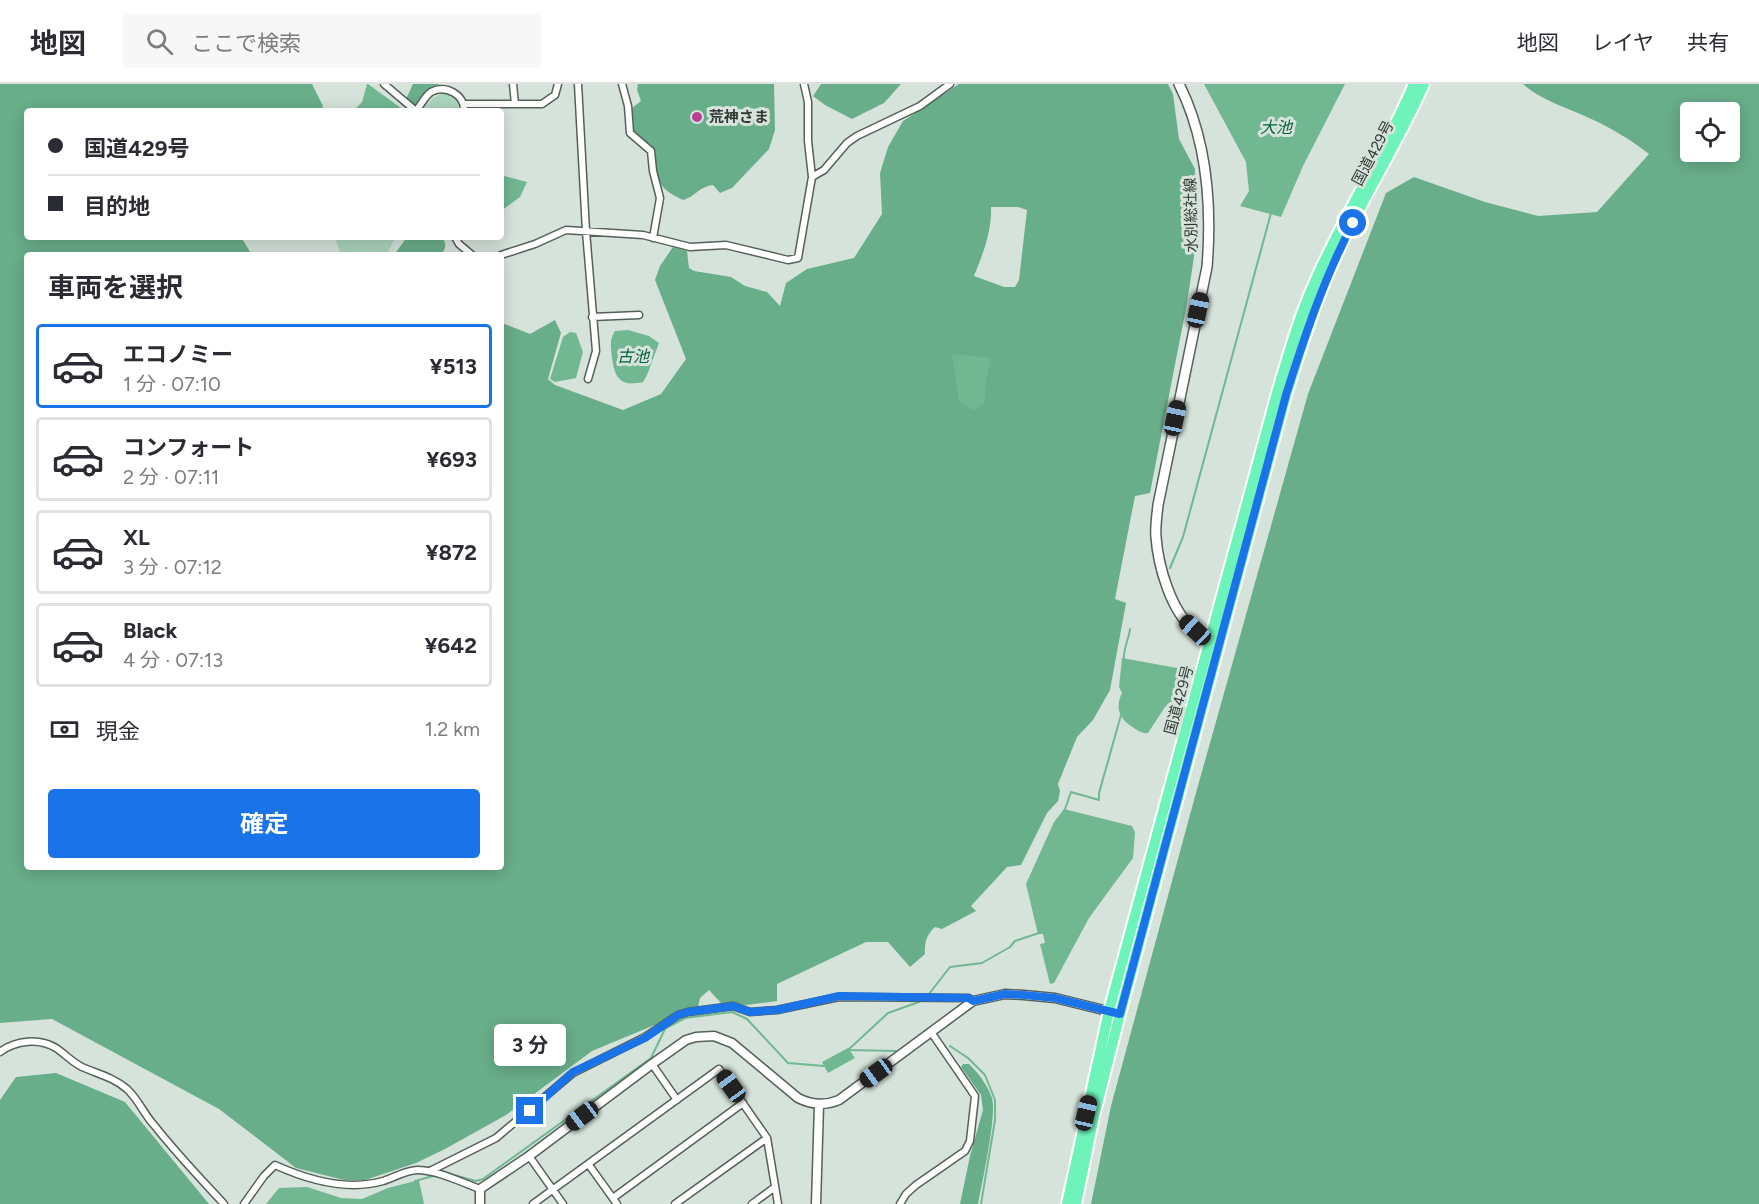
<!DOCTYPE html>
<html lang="ja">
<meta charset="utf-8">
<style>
:root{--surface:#fff;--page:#f7f7f7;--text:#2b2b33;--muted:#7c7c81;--line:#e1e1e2;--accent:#1a73e8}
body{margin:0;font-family:Figtree,"Noto Sans JP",sans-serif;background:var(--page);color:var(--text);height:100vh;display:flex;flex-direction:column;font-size:22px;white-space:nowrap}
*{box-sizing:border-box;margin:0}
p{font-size:20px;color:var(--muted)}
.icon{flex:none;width:33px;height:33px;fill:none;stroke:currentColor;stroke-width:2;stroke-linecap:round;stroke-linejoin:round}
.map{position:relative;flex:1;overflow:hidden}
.sheet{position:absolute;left:24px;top:168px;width:480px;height:618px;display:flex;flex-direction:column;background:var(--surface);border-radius:6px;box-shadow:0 3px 15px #0003}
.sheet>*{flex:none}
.banner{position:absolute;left:24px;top:24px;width:480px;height:132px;border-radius:6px;box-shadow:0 3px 15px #0003;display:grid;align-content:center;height:132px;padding:0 24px;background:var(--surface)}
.fabs{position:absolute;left:1680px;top:18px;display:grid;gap:12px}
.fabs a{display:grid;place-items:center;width:60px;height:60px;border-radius:6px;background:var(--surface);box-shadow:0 3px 15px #0003;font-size:30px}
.end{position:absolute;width:27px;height:27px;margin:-14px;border:8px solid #1a73e8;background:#fff;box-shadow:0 0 0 3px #fff}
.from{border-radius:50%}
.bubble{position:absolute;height:42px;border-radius:6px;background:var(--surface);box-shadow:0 3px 15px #0003;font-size:20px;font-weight:700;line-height:42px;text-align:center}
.car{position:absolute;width:18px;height:36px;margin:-18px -9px;border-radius:8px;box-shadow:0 0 4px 2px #0007;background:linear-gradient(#222 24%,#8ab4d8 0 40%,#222 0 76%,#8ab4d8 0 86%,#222 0)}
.banner b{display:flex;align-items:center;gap:21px;height:57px;font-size:22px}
.banner b+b{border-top:2px solid var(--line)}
.banner i{width:15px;height:15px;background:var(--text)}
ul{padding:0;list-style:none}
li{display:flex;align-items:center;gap:18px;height:84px;margin:0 12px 9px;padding:0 12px;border:3px solid var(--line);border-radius:6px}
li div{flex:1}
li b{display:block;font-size:22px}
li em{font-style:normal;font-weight:700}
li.on{border-color:var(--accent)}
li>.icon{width:54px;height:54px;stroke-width:1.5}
h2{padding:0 24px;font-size:27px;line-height:72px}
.pay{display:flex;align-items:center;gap:15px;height:66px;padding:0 24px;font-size:22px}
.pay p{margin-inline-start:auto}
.action{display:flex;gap:12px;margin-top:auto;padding:12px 24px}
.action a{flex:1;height:69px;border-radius:6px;background:var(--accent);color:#fff;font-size:24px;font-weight:700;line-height:69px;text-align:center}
header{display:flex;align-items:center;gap:36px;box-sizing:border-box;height:84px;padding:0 30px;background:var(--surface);border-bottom:2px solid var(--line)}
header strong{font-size:28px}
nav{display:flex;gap:33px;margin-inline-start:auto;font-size:21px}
.search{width:420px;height:54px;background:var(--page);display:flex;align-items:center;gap:15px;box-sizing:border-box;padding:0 21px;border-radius:6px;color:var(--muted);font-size:22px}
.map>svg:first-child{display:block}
.green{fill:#acd5be}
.forest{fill:#69ae8a;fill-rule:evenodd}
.water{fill:#71b792}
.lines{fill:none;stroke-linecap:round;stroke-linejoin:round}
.stream{stroke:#71b792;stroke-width:2}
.minor-casing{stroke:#556059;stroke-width:9}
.tertiary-casing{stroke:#556059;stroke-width:11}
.secondary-casing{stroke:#556059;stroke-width:12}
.trunk-casing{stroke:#fff;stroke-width:14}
.minor{stroke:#fff;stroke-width:6}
.tertiary{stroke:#fff;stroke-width:8}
.secondary{stroke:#fff;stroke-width:9}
.trunk{stroke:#6ef4ba;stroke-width:10}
.route{stroke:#1a73e8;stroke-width:8}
.poi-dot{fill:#b74096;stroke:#d6e3db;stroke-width:2}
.labels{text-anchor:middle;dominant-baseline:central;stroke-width:6;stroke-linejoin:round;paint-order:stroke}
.poi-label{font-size:15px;font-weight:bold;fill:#333835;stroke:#d6e3db;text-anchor:start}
.street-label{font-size:15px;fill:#333835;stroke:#d6e3db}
.water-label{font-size:16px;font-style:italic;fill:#05603e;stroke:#d6e3db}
</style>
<header>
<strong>地図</strong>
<div class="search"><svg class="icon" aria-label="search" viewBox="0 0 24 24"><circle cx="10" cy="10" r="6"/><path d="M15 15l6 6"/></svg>ここで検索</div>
<nav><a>地図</a><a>レイヤ</a><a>共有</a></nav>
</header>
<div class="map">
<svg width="1759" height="1120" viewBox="0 0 1759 1120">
<rect width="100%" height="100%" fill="#d6e3db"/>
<!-- green -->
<path class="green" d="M443,9c9,2 16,8 16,18h-37l11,-13z
M335,153h61l-10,18h-45z"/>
<!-- forest -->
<path class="forest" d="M0,0h312l11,22 -2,5h-294v126h214l11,18h-225v612h474v-547l1,3 28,11 25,-14 6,13 -13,46 7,6 68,25 38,-16 25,-35 -31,-79 5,-14 13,-19 14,4 2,17 5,3 37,6 14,9 22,6 13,14 6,-23 21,-14 47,-11 28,-44 -2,-41 8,-26 15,-26 56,-37h209l5,10 6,45 16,30v81l-8,53 -37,190 -15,3 -20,103 11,4 -16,87 -17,30 -16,17 -19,47 2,7 -2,10 -11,12 -26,52 -14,2 -36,39 5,5 -34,18 -7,-2c-8,7 -11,16 -10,27l-15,13 -22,-25h-22l-89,42v17l-31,4 -25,-2 -12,-13 -9,8 -2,9 -106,44 -86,64 -61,34 -29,14 -51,17h-21l-48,-12 -77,-59 -167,-90 -52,4zM991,123h27l9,3 -8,70 -4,7h-11l-30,-11c9,-22 18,-45 17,-69z
M413,0h27l-10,4 -15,18 -9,-7z
M638,0h136l1,46 -6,19 -37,39 -12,5 -7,-8c-17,3 -16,11 -30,15 -28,-13 -26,-21 -28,-50l-21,-18 -2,-24 9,-7 -4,-11z
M821,0h80l-17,19 -32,16 -27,-14 -12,-9z
M1523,0h236v1120h-668l20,-98 83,-306 114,-406 78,-201 28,-16 71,25 53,14 59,-4 52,-58c-18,-14 -39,-27 -60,-36 -22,-11 -47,-17 -66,-34zM1690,28h40v40h-40z
M407,153h35c5,7 4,11 -1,18h-47z
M963,980h6c10,10 18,20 23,34 5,17 -10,85 -14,106h-18l10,-48 13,-46 -2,-15 -20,-28z
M56,989l69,29 84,102h-209v-104l16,-23z"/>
<!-- water -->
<path class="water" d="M367,0h1l37,27h-52l9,-9z
M1204,0h141l-42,82 -22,51 -41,-11 9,-15 -3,-29z
M501,91l26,7 -7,15 -19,14z
M628,246l21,6 10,7 -12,32 -4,7c-22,5 -28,-3 -31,-24 -1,-10 -3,-18 3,-27z
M570,248l6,1 7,19 -7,26 -21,4 -5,-3 13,-42z
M952,270l39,4 -5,22 -1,22 -11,8 -15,-8z
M1122,574l55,10 4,3 1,7 -10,24 -7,5 -17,26c-6,1 -11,-3 -17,-7 -12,-8 -16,-19 -9,-33l-3,-6z
M1064,725l68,17 3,6 -2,26 -44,60 -35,65 -4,1 -10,-40 5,-1 -2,-9h-5l-12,-50 28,-62z
M848,964l7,10 -27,15 -6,-11z
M419,1096l5,24h-158l13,-16 28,-1 34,11 21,1 26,-11z"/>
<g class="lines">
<!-- stream -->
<path class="stream" d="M1170,484l13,-31 88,-324
M1124,575c-1,-10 5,-20 6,-30
M1064,728l7,-20 28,8v-7l22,-78
M929,910l21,-27 32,-4 28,-16 5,-6 24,-8
M950,962l18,12 17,17 10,25v20l-14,84
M848,966l40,-37 31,-11
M849,966l47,1
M450,1090l26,7 7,-2 168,-121 14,-29 5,-3 15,-8 47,-6 15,7 41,44 36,3
M415,1097l18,-5"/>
<defs>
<path id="minor" d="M384,0l32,27c5,-6 9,-15 15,-19 15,-8 34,3 33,19
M513,0l2,20h27l13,-9 3,-11
M578,0l8,147 10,120 -8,28
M622,0l6,22 2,27 21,18 2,20 7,27 -7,40
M465,20h50
M812,93l12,-7 23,-27 10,-7 63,-30 30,-22
M455,153l4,7 13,11
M501,171l34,-11 31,-14 77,5 47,12 36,-2 62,15 10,-2 14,-81 -4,-36v-39l-4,-18
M592,233l47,-2
M0,968c16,-12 39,-14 56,-4 9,6 16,14 26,19 16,7 31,10 45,22 11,10 17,25 27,36 22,28 46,53 70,79
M652,980l25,36
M529,1072l34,48
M589,1081l28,39
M430,1087l66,-33 77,-65 72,-36 33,-22 10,-3 45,-6 17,6 27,-2 62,-13 130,1 4,3
M613,1114l130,-95
M244,1120l20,-28 11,-11c33,15 73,26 108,16 11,-3 24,-12 36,-11 20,1 42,12 61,19
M533,1120l186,-135 48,69 11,66
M675,1120l92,-66
M752,1120l23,-17
M900,1120l6,-10 10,-9 49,-34 5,-10 5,-45 -44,-64"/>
<path id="tertiary" d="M480,1120v-15l49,-33 123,-92 34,-24 10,-3 18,-1 18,7 66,55c14,7 27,8 41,2l134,-99 32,-7 19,1 31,3 65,16
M816,1120l3,-99"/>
<path id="secondary" d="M1179,0c28,56 33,121 28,183l-49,238c-1,10 -3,22 -2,32 2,28 15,76 39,93 6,4 15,6 21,8"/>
<path id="trunk" d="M1067,1120l42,-193 168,-618c11,-36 21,-74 37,-109 29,-68 71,-131 100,-200
M1076,1120l18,-88 26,-102 166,-619c15,-47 29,-94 50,-139 27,-59 62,-113 88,-172"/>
</defs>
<!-- minor casing -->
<use href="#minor" class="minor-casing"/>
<!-- tertiary casing -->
<use href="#tertiary" class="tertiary-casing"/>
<!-- secondary casing -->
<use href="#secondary" class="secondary-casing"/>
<!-- trunk casing -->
<use href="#trunk" class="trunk-casing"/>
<!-- minor -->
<use href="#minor" class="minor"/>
<!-- tertiary -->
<use href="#tertiary" class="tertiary"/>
<!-- secondary -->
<use href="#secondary" class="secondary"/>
<!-- trunk -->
<use href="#trunk" class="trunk"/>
</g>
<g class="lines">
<!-- route -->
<path class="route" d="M530,1027l43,-39 72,-34 33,-23 10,-3 45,-6 17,6 27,-2 62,-14 130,2 4,3 32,-7 19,1 31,3 65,16 166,-619c19,-60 38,-117 67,-172"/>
</g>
<!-- markers -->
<circle class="poi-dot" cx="697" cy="33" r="6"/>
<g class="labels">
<!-- poi labels -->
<g class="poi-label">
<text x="709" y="33">荒神さま</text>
</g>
<!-- street labels -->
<g class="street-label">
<text transform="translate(1373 69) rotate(-62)">国道429号</text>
<text transform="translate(1191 131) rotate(-91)">水別総社線</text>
<text transform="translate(1179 616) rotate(-75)">国道429号</text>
</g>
<!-- water labels -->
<g class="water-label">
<text x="1276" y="43">大池</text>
<text x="633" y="272">古池</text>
</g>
</g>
</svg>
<div class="fabs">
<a><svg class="icon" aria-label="locate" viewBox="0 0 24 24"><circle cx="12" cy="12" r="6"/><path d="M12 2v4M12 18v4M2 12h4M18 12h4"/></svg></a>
</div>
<i class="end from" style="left:1353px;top:139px"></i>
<i class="end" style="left:530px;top:1027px"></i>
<div class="bubble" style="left:494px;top:940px;width:72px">3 分</div>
<i class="car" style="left:1198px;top:226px;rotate:12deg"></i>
<i class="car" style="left:1175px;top:334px;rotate:12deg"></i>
<i class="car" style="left:1195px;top:546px;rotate:313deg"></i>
<i class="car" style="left:876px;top:989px;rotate:234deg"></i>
<i class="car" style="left:731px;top:1002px;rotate:324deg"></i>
<i class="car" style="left:1086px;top:1029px;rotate:13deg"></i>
<i class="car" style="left:582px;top:1032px;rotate:233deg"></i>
<div class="banner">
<b><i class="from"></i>国道429号</b>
<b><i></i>目的地</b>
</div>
<section class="sheet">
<h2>車両を選択</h2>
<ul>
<li class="on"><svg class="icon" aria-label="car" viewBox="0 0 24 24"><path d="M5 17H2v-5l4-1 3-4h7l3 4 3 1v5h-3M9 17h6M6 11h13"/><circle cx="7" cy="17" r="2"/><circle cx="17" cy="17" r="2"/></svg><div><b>エコノミー</b><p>1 分 · 07:10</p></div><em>¥513</em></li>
<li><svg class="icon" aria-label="car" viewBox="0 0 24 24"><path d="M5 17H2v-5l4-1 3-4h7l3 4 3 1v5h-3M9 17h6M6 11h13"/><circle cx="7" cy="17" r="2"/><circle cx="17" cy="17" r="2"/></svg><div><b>コンフォート</b><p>2 分 · 07:11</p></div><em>¥693</em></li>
<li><svg class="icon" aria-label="car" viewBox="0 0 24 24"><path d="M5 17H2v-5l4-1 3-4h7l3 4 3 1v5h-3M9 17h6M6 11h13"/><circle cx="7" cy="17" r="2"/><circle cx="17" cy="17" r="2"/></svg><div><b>XL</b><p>3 分 · 07:12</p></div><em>¥872</em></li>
<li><svg class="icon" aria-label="car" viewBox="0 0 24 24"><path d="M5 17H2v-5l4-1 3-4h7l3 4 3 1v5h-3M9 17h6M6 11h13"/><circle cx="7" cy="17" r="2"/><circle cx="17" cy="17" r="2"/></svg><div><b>Black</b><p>4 分 · 07:13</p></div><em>¥642</em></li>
</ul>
<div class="pay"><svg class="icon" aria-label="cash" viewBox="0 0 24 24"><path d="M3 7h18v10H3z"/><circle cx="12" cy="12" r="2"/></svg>現金<p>1.2 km</p></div>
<div class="action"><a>確定</a></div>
</section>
</div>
